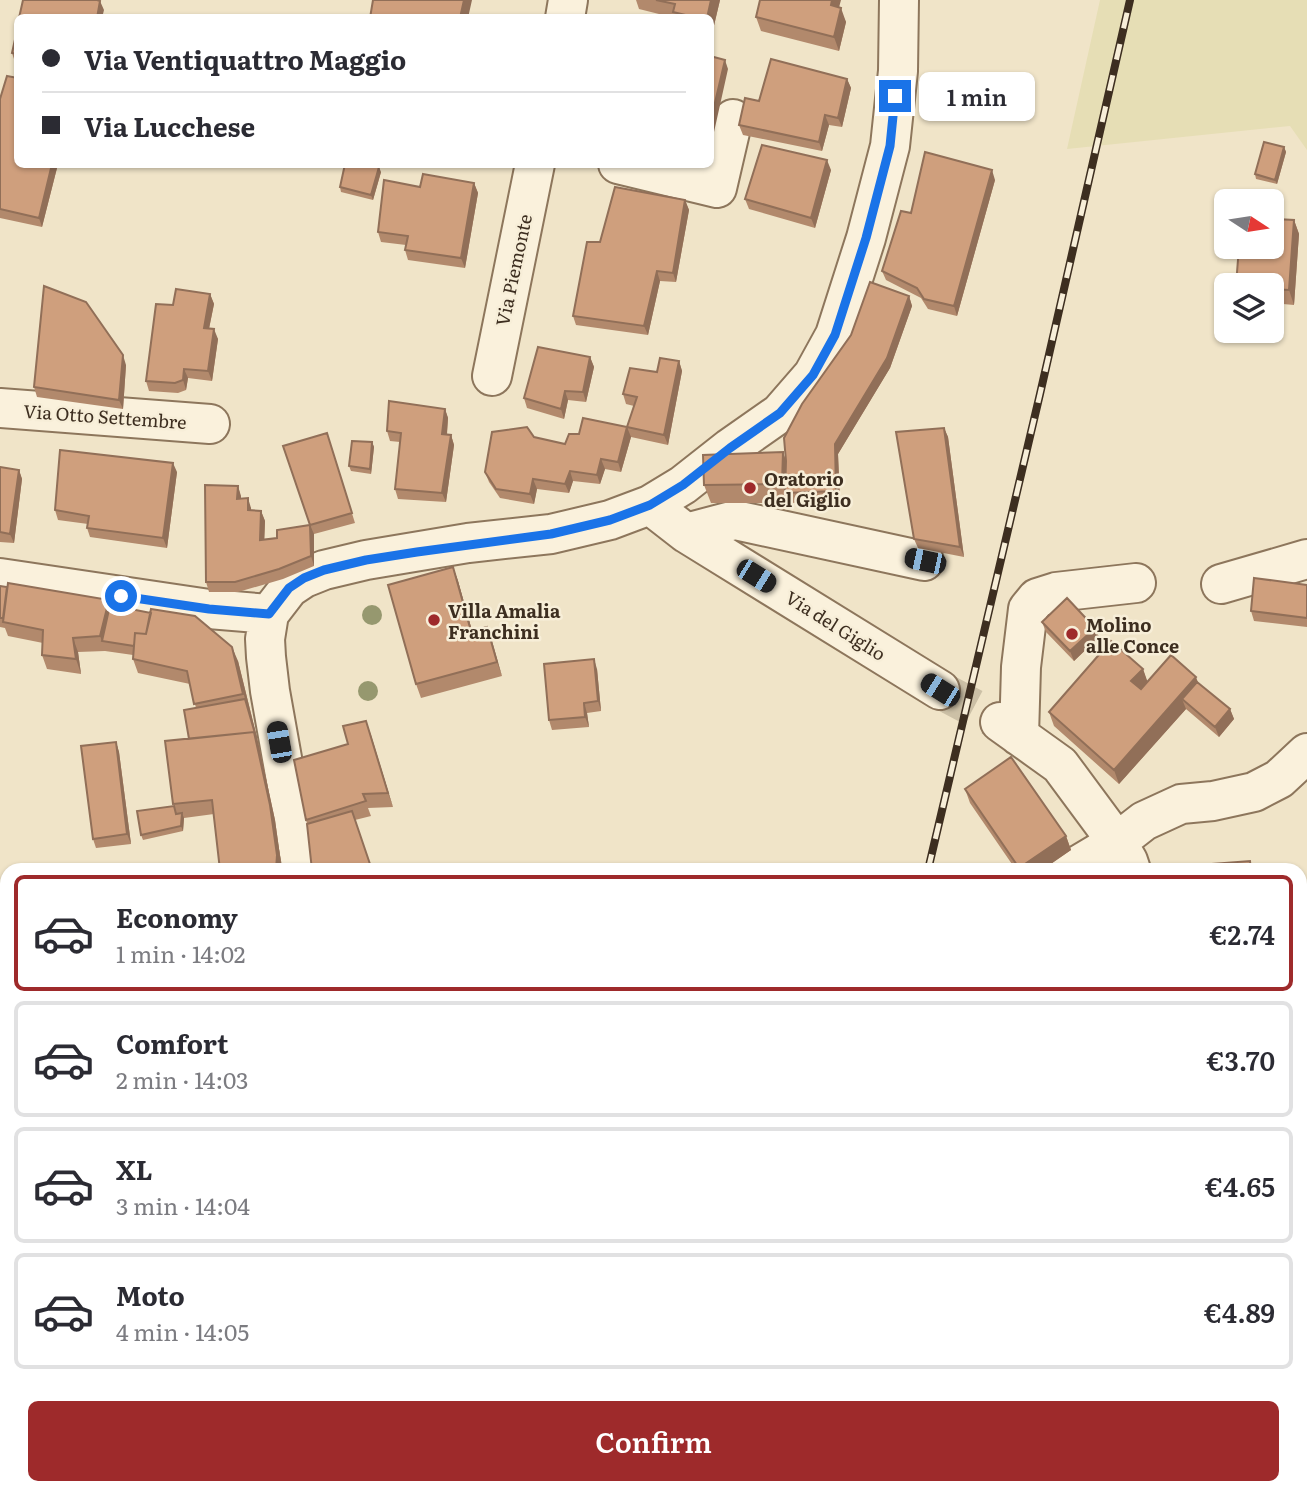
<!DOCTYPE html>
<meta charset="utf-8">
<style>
:root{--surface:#fff;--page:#f2f2f3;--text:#2b2b33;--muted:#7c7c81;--line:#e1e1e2;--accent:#9e2a2b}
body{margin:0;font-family:Literata,serif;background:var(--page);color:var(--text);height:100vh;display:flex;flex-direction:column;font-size:26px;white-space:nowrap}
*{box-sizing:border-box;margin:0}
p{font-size:23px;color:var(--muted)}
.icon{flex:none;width:38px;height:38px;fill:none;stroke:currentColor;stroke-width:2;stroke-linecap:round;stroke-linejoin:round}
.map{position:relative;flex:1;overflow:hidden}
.sheet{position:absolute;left:0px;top:863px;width:1307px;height:632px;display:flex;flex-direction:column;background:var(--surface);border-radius:21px 21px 0 0;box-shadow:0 2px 5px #0004}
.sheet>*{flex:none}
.guide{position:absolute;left:14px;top:14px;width:700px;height:154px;border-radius:10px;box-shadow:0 2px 5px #0004;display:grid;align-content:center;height:154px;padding:0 28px;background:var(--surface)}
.needle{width:46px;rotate:102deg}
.controls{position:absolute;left:1214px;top:189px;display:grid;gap:14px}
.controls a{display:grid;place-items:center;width:70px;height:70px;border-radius:10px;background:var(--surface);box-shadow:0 2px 5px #0004;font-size:35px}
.end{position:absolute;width:32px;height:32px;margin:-16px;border:9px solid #1a73e8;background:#fff;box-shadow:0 0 0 4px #fff}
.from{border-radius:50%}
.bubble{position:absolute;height:49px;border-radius:10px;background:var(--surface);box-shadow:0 2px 5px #0004;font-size:23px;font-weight:600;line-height:49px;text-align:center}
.car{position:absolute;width:21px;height:42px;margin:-21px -10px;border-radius:9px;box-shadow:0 0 5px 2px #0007;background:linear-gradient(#222 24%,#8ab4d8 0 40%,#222 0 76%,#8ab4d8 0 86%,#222 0)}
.guide b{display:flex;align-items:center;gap:24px;height:66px;font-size:26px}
.guide b+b{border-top:2px solid var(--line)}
.guide i{width:18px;height:18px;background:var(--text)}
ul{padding:12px 0 0;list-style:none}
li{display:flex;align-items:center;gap:21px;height:116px;margin:0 14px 10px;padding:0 14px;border:4px solid var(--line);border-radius:10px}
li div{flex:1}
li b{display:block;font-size:26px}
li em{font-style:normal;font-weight:600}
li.active{border-color:var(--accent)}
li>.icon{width:63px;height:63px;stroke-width:1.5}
.cta{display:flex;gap:14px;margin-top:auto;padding:14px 28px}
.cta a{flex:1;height:80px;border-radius:10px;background:var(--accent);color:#fff;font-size:28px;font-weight:600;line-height:80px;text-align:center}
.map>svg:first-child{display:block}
.farmland{fill:#e6deb5}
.green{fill:#c9cf9b}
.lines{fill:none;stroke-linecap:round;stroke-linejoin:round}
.minor-tunnel{stroke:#ccc0a6;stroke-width:38;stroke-dasharray:38 19;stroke-linecap:butt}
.minor-casing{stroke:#8d765c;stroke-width:42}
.minor{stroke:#faf1dc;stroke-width:38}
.rail-casing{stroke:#3d2e20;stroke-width:8}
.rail{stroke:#f7eed8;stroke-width:5;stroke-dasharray:16;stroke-linecap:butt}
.tree{fill:#96986f}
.wall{fill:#b2896c}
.shaded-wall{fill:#916f58}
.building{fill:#cf9f7d;stroke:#916f58;stroke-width:2}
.route{stroke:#1a73e8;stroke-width:9}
.poi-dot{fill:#9e2a2b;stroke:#f7eed8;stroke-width:2.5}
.labels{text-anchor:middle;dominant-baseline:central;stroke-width:5;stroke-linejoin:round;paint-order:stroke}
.street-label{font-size:18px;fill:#3d2e20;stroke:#f7eed8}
.poi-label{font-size:18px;font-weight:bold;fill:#3d2e20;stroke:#f7eed8;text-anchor:start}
</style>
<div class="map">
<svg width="1307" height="1494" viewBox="0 0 1307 1494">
<rect width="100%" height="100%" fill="#f0e4c8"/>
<!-- farmland -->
<path class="farmland" d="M1100,0h207v150l-17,-24 -223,23z"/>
<!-- green -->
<path class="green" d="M645,1488h107l-2,6h-103z"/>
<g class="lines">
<!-- minor-tunnel -->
<path class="minor-tunnel" d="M940,690l55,29"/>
<defs>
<path id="minor" d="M565,18l3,-18
M618,164l99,24 16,-69
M492,376l43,-212
M0,408l210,16
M650,505l36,28 254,157
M686,533l49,-13 189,41
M0,578l209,31 60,5
M1221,584l86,-25
M1000,722l60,43 57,77 11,19 3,9
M1019,736l2,-69 7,-58 9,-11 19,-6 80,-9
M302,870l-32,-179 -4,-34 -1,-18 4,-25 20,-26 15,-10 20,-8 42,-10 102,-17 83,-9 59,-14 40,-15 33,-20 47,-37 50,-35 33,-38 22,-40 31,-97 24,-92 8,-75 1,-71
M1070,870l47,-28 27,-21 37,-17 32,-3 41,-9 25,-13 28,-26
M1300,957h7
M0,1175l7,-14
M1300,1329l7,-21
M624,1488l1,6
M209,1494l3,-6
M857,1494l2,-6
M1254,1494v-6"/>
</defs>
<!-- minor casing -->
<use href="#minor" class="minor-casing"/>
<!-- minor -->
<use href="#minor" class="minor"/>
<defs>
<path id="rail" d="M928,870l112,-476 90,-394
M782,1494l1,-6"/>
</defs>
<!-- rail casing -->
<use href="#rail" class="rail-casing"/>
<!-- rail -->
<use href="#rail" class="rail"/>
</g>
<!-- trees -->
<g class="tree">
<circle cx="372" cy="615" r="10"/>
<circle cx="368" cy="691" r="10"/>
</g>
<!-- wall -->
<path class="wall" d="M636,0h84l-8,34h-2v-16h-35l-36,-9z
M839,8l7,14 -7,29 -78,-20 -5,-14z
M18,26v37l-3,-1 -3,-9z
M847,79l4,9 -9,39 -13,-2 -7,26 -79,-16 -4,-10 20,-24z
M0,99l18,65h40l-16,63 -42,-9z
M1284,147l2,5 -9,32 -21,-5 -1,-5z
M831,170l-16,58 -66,-19 -4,-10z
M381,172l-8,28 -32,-8 -1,-5z
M995,180l-38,136 -29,-7 -7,-11 -35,-18 -4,-9 29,-58z
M474,183l4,10 -13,75 -57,-8 -3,-10 1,-5 -25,-3 -3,-10 42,-45z
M685,200l4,10 -13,72 -16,-1 -12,54 -72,-10 -3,-9 27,-74z
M1283,207l-1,12 12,1 5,14 -5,71 -22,-2v-18z
M210,294l4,10 -5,25 9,10 -6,42 -24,-3 -2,12 -8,3 -29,-2 -3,-10 27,-76z
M909,296l3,10 -22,62 -52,86 2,47 -51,2h-78l-7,-18 79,-33 3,9z
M590,357l4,10 -8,35 -18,-2 -4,19 -37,-11 -3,-10z
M679,361l3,10 -14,74 -37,-8 -10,35 -16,-3 -5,15 -27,-3 -4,12 -32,-4 -3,15 -34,-6 -11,-16 -4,-10 49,-35 31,7 14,-10 48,-7 7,-21 -8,-2 -3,-10 34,-22z
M126,365l-3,44 -86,-12 -3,-10z
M445,409l3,9 -1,17h4l3,10 -8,57 -48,-3 -3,-10 5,-47 -10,-1 -3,-10z
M944,428l4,9 16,120 -46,-9 -4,-9z
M327,433l28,90 -41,11v32l-31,13 -45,13h-29l-3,-10 32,-96 3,12 10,10v3h10l4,10 -1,19 13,-2 33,-13z
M372,442l2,5 -3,27 -20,-3 -2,-5z
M0,467l19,3 3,9 -8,64 -14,-1z
M177,472l-10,76 -77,-11 -3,-9 1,-4 -30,-4 -3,-10z
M453,567l5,14 14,50 15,-4 15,49 -81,22 -5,-14z
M1307,585v42l-53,-6 -3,-10z
M0,586l109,14 1,5 128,56 21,85 16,74 7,50h-62l-6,-56 -30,4 -1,13 -40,9 -2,-5 33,-29 -1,-2 23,-96 -6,-24 -52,-11 -5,-14v-4l-28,-4 -27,1 3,22 -34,-5 -5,-14 1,-12 -35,-7 -3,-8 -5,-1z
M1042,622l53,6 4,9 -25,24 -28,-29z
M597,669l4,42 -14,2 2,14 -37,3 -3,-10z
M1143,669l4,13h50l33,27 4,10 -15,18 -33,-28 -67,75 -65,-58 -5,-14z
M366,721l27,86 -25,1 3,8 -16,4 -48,4 -1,-4 42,-76z
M116,742l3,10 12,92 -35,4 -3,-9z
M965,789l101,47 5,14 -29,20h-26l-46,-67z
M0,925l5,4 2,21 -7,1z
M1300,977l7,2v93l-7,-2z
M0,1284l7,2v90l-7,16z
M0,1409l7,3v70l-7,-3z
M1307,1440v44l-7,-2v-21z
M21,1488h172l-3,6h-156l1,-1z
M313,1488h90l-3,6h-35l-11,-4z
M406,1488h158l-3,6h-158z
M1133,1488h64v1l-2,5h-50z"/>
<!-- shaded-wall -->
<path class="shaded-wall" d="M464,0h8l-4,18h-8z
M711,0h9l-8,34 -2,-4v-12h-3z
M832,0h9l-5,19 -5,-14z
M100,1l4,9 -2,8h-5z
M841,8l5,14 -7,29 -5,-14z
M725,60l3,9 -18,81v-26z
M847,79l4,9 -9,39 -4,-9z
M825,115l4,10 -7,26 -3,-9z
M1284,147l2,5 -9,32 -2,-4z
M827,160l4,10 -16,58 -4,-10z
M52,164h6l-16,63 -3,-9z
M379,167l2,5 -8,28 -2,-5z
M992,170l3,10 -38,136 -3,-10z
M474,183l4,10 -13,75 -4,-10z
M1278,193l5,14 -2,26 -5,-14z
M685,200l4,10 -13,72 -3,-9z
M1294,220l5,14 -5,71 -5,-15z
M657,271l3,10 -12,54 -4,-9z
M210,294l4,10 -7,34 -3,-10z
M909,296l3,10 -22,62 -52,86 2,47 -4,-10 -1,-47z
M214,329l4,10 -6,42 -4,-10z
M123,355l3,10 -3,44 -4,-9z
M590,357l4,10 -8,35 -3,-10z
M679,361l3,10 -14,74 -4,-10z
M184,369l4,9 -2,12 -3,-10z
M565,391l3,9 -4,19 -3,-10z
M445,409l3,9 -2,26 -4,-10z
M627,427l4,10 -10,35 -3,-10z
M944,428l4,9 16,120 -4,-10z
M451,435l3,10 -8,57 -4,-9z
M372,442l2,5 -3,27 -1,-5z
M783,452l6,18 -4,23 -3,-9z
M601,459l4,10 -5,15 -3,-9z
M173,463l4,9 -10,76 -4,-10z
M19,470l3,9 -8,64 -4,-9z
M570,471l3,10 -4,12 -4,-9z
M533,479l4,10 -3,15 -4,-10z
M238,486l3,10v12l-4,-9z
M248,498l3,10 1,12 -4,-10z
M261,511l4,10 -1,29 -4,-10z
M310,525l4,9v32l-3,-10z
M453,567l5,14 18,64 -5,-14z
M109,600l5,14 -12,27 -2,-5z
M487,627l5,14 10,35 -5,-14z
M1095,628l4,9 -25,24 -4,-10z
M73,638l5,14 3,22 -5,-15z
M232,647l6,14 21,85 16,74 7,50h-6l-31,-171z
M594,659l3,10 4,42 -3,-10z
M1143,669l5,14 -11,12 -6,-14z
M1196,677l5,14 -19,8 4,10 -67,75 -5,-14z
M584,703l3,10 2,14 -4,-10z
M1230,709l4,10 -15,18 -4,-10z
M366,721l5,14 22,72 -5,-14z
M116,742l3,10 12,92 -4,-10z
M182,813l2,5 -1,13 -2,-5z
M1066,836l5,14 -29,20h-22l-1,-2z
M3,924l2,5 2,21 -2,-4z
M3,1080l4,11v5l-7,16v-26z
M1300,1104l3,7 -3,8z
M1302,1154l5,15 -7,20v-30z
M5,1363l2,7v6l-7,16v-18z
M184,1488h9l-3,6h-9z
M297,1488h7l-2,6h-8z
M347,1488h6l1,2 -2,4h-7z
M395,1488h8l-3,6h-8z
M556,1488h8l-3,6h-8z
M1066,1488h4l2,6h-7z
M1185,1488h12v1l-2,5h-14z"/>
<!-- building -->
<path class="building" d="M23,0h74l3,1 -3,17h-78z
M373,0h91l-4,18h-90z
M656,0h55l-4,18h-9l-25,-6 2,-8z
M760,0h72l-1,5 10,3 -7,29 -78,-20z
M18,26v28l-6,-1z
M710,56l15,4 -15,64z
M771,59l76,20 -9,39 -13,-3 -6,27 -80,-17 6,-27 14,3z
M7,76l11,2v86h34l-13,54 -39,-9v-110z
M1264,142l20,5 -9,33 -20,-6z
M762,145l65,15 -16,58 -66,-19z
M925,152l67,18 -38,136 -30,-7 -7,-11 -35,-17 19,-60 10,2z
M345,164h25l9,3 -8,28 -31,-8z
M423,174l51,9 -13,75 -56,-8 3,-14 -30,-4 6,-52 36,7z
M615,187l70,13 -12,73 -16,-2 -13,55 -71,-10 14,-74h13z
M1243,191l35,2 -2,26 18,1 -5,70 -17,-1v-4h-36l3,-38h33v-46h-30z
M870,282l39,14 -22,62 -52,86 1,47 -51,2 1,-32 -2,-23 18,-34 49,-69z
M44,286l42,16 37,53 -4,45 -85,-13z
M176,289l34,5 -6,34 10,1 -6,42 -24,-2 -1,11 -8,3 -29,-2 10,-77 17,1z
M538,347l52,10 -7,35 -18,-1 -4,18 -37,-11z
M660,358l19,3 -15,74 -37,-8 10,-30 -14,-3 7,-26 27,4z
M389,401l56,8 -3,25 9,1 -9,58 -47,-4 6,-56 -14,-2z
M583,418l44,9 -9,35 -17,-3 -4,16 -27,-4 -5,13 -32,-5 -3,15 -34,-5 -11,-17 7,-40 35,-5 7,10 31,7 4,-10h10z
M944,428l16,119 -46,-8 -18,-107z
M327,433l25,80 -42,12 -27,-79z
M352,441l20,1 -2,27 -21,-3z
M60,450l113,13 -10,75 -76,-10 2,-12 -34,-6z
M783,452l-1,32 -78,1 -1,-30z
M0,467l19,3 -9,64 -10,-2z
M205,485l33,1 -1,13 11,-1v12l13,1 -1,29 17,-2v-8l33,-5 1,31 -32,13 -44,13h-29z
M453,567l18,64 16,-4 10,35 -81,22 -28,-99z
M1254,578l53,7v33l-56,-7z
M8,583l101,17 -9,36 -27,2 3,21 -34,-4 1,-25 -40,-8z
M0,586l7,1 -4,31h-3z
M1067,598l28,30 -25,23 -28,-29z
M110,605l41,8 -5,21 -11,-1 -1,13 -32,-5z
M151,609l44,7 37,31 11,47 -49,10 -7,-33 -54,-12 2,-26 11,1z
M1111,641l32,28 -12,12 10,8 30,-34 25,22 -82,93 -65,-58z
M594,659l4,42 -14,2 1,14 -36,3 -5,-56z
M1197,682l33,27 -15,18 -33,-28z
M245,699l11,38 -2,-5 -65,7 -5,-29z
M366,721l22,72 -25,1 3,7 -60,19 -12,-60 54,-16 -5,-18z
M254,732l16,73 7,50 -1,15h-56l-8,-70 -39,4 -8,-63z
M116,742l11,92 -34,5 -12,-93z
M1011,757l55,79 -47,32 -54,-79z
M174,806l2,8 6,-1 -1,13 -40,9 -4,-24z
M352,811l20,59h-60l-5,-46z
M1250,861l1,9h-78v-3z
M1294,866v4h-37z
M3,924l2,22h-5v-21z
M1300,977l7,2v81l-7,-2z
M0,1284l7,2v74l-7,-2z
M0,1362l5,1 -5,11z
M0,1409l7,3v24l-7,-3z
M1307,1440v36l-7,-2v-13z
M0,1442l7,2v30l-7,-3z
M37,1488h83l-3,6h-12l-8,-4 -2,4h-61z
M123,1488h61l-3,6h-60z
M221,1488h76l-3,6h-76z
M313,1488h34l-2,6h-34z
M369,1488h26l-3,6h-20l2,-4z
M406,1488h40l12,6h-55z
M455,1488h101l-3,6h-86z
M971,1488h95l-1,6h-95z
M1153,1488h32l-4,6h-16z"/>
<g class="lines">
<!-- route -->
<path class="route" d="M121,596l88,13 60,5 20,-26 15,-10 20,-8 42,-10 51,-8 134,-18 59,-14 40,-15 33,-20 47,-37 50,-35 33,-38 22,-40 31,-97 24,-92 5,-50"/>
</g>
<!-- markers -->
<g class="poi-dot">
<circle cx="750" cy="488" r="7"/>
<circle cx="434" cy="620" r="7"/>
<circle cx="1072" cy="634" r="7"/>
</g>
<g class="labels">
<!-- street labels -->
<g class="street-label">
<text transform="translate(513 270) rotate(-78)">Via Piemonte</text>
<text transform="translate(105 416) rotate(4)">Via Otto Settembre</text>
<text transform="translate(836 625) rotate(32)">Via del Giglio</text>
</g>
<!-- poi labels -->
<g class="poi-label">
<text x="764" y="478">Oratorio<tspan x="764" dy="21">del Giglio</tspan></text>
<text x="448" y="610">Villa Amalia<tspan x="448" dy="21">Franchini</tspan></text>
<text x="1086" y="624">Molino<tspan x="1086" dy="21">alle Conce</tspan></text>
</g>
</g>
</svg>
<div class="controls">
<a><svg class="needle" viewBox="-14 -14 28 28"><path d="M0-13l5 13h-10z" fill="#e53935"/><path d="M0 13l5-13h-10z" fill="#7c7c81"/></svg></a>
<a><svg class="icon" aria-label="layers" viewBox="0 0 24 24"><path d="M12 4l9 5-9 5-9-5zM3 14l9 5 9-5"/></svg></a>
</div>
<i class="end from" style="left:121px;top:596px"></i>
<i class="end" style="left:895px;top:96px"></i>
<div class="bubble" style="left:919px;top:72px;width:116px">1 min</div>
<i class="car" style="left:925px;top:561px;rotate:282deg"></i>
<i class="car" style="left:756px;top:576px;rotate:122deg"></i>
<i class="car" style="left:940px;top:690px;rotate:302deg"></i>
<i class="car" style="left:279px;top:742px;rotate:350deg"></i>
<div class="guide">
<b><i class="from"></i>Via Ventiquattro Maggio</b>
<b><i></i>Via Lucchese</b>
</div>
<section class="sheet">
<ul>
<li class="active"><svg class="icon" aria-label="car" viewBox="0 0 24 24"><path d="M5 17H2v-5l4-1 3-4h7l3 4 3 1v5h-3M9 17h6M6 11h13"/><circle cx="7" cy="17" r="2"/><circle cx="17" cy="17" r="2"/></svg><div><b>Economy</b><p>1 min · 14:02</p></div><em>€2.74</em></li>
<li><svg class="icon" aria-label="car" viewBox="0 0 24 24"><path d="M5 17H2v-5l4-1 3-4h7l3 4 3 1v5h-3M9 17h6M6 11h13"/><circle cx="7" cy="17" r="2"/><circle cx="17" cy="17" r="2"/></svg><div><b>Comfort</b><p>2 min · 14:03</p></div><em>€3.70</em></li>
<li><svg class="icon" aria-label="car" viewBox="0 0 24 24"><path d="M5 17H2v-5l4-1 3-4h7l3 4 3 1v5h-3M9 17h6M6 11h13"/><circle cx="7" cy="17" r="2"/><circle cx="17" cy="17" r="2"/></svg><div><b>XL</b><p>3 min · 14:04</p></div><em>€4.65</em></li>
<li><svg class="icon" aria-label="car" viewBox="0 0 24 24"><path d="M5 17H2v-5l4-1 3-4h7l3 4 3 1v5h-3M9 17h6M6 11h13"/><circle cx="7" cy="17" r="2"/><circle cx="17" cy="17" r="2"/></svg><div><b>Moto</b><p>4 min · 14:05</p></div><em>€4.89</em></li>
</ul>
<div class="cta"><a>Confirm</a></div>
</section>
</div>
